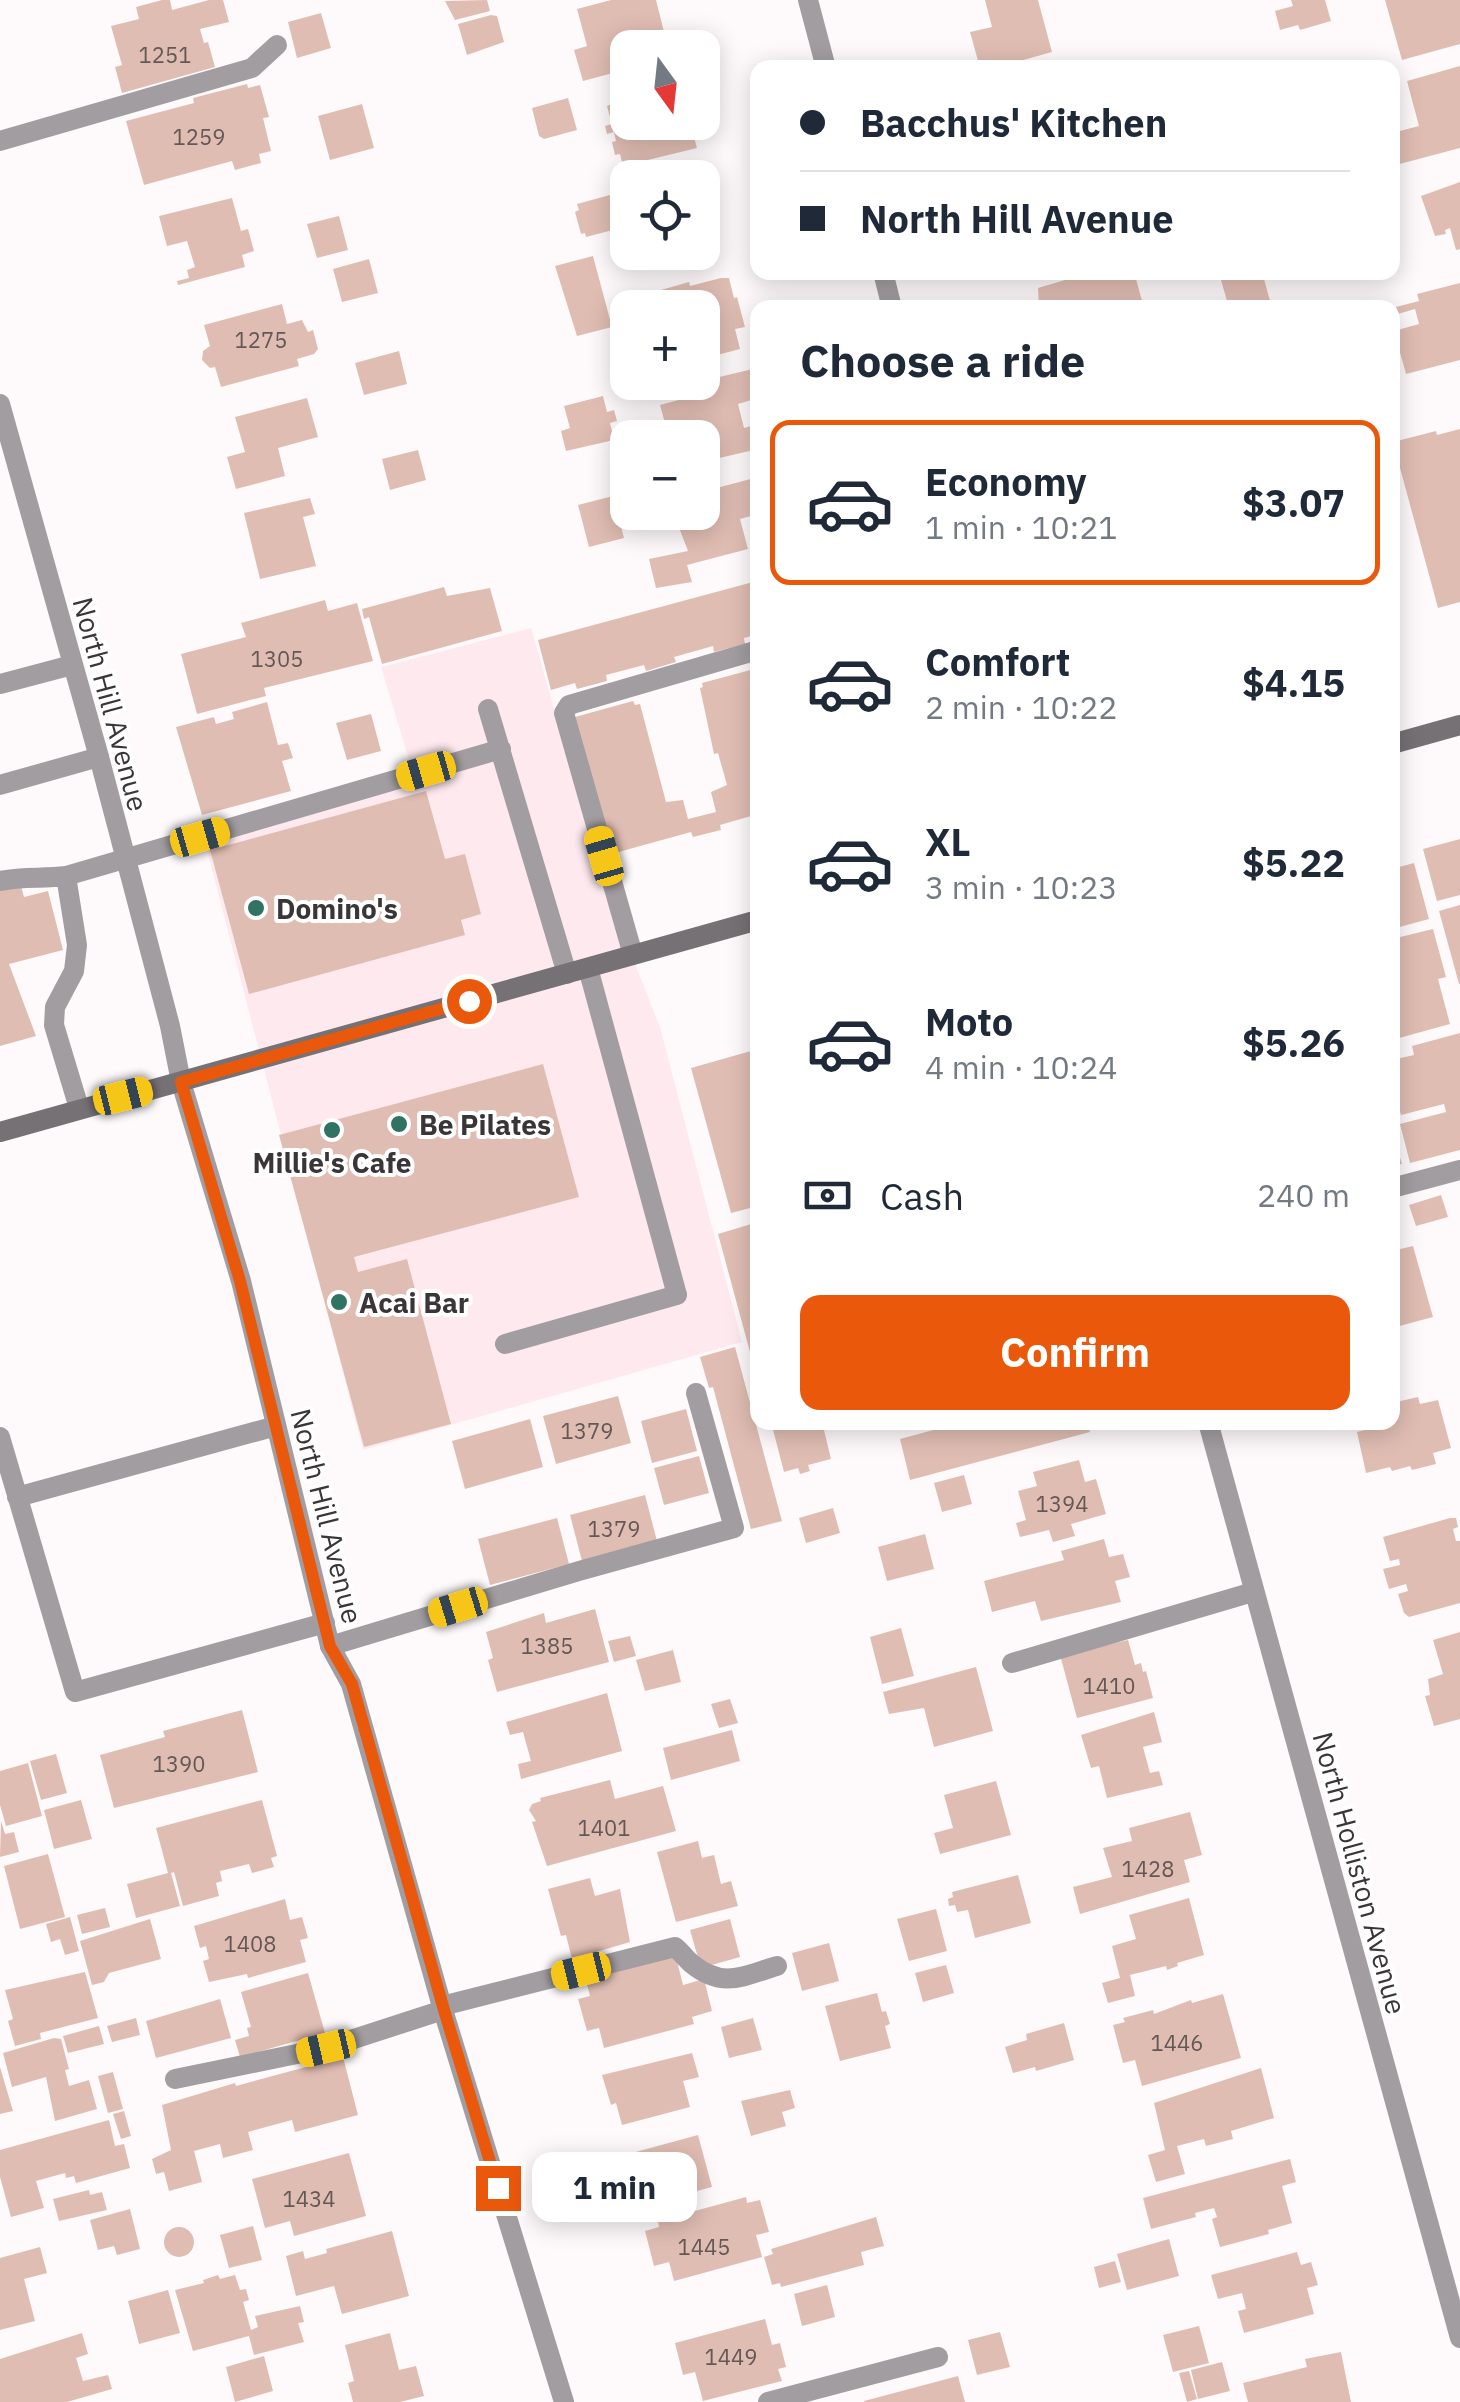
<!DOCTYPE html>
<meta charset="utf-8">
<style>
:root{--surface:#fff;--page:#f6f6f7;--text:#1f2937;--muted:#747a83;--line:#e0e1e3;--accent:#ea580c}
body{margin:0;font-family:"IBM Plex Sans",sans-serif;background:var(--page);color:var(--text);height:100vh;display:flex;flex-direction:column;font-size:38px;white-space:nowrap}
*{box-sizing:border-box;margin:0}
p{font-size:32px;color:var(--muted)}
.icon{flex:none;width:55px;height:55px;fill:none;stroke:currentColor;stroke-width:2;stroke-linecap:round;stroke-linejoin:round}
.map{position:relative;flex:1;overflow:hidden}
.drawer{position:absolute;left:750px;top:300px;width:650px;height:1130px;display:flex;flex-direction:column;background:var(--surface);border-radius:20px;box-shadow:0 5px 25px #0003}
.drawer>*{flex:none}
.top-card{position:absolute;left:750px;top:60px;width:650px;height:220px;border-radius:20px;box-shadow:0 5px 25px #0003;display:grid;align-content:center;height:220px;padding:0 50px;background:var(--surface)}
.needle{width:65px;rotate:165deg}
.buttons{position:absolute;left:610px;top:30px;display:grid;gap:20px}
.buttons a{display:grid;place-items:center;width:110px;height:110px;border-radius:20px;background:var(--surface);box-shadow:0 5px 25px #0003;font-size:50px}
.end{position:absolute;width:45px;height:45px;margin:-22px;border:12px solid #ea580c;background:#fff;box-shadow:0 0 0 5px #fff}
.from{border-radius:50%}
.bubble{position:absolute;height:70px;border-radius:20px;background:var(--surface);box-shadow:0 5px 25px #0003;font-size:32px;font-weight:800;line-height:70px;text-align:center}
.car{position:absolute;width:30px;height:60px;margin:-30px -15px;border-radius:12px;box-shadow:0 0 8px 2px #0007;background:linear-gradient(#f5c518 24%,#345 0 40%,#f5c518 0 76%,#345 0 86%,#f5c518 0)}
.top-card b{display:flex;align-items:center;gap:35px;height:95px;font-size:38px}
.top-card b+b{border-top:2px solid var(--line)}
.top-card i{width:25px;height:25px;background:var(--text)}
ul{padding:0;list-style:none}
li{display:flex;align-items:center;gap:30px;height:165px;margin:0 20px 15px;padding:0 30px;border:5px solid transparent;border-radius:20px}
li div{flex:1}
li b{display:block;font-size:38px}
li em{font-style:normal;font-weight:800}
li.on{border-color:var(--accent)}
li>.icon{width:90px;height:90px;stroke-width:1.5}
h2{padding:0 50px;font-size:45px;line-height:120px}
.pay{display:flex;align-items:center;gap:25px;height:110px;padding:0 50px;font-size:38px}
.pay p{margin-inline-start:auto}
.button{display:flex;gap:20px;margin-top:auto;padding:20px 50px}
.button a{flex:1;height:115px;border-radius:20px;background:var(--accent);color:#fff;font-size:40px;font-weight:800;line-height:115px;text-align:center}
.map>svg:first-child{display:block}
.built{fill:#feeaee}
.building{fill:#e0bdb3}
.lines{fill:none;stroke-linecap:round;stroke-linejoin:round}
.service{stroke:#a19da0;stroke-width:20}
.minor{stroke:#a19da0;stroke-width:20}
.tertiary{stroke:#a19da0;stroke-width:20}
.secondary{stroke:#767175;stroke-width:20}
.route{stroke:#ea580c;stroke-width:12}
.poi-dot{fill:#317363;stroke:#fff;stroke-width:4}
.labels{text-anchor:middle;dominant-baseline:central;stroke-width:8;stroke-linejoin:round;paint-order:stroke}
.number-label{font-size:22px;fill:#645856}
.street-label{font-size:28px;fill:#3a3637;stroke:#fff}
.poi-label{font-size:28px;font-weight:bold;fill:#3a3637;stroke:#fff;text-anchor:start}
</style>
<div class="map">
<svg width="1460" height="2402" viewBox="0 0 1460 2402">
<rect width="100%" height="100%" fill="#fefafb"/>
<!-- built -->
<path class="built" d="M531,628l76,265 53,134 82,315 -379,108 -159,-611 212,-56 -35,-116z"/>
<!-- building -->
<path class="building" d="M162,0h8l2,10 37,-10h14l6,22 -29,7 4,14 4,-1 7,25 -93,26 -7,-26 7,-2 -11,-39 28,-7 -3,-12z
M487,0l3,11 -35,9 -10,-19z
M611,0h45l12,48h-40v21l-45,12 -9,-31 13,-4 -10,-37z
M985,0h53l14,52 -57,16h-15l-10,-36 22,-5z
M1291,0h34l6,21 -31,9 -2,-5 -18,5 -5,-19 18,-5z
M1385,0h75v44l-58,16z
M321,13l10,35 -34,10 -9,-36z
M491,15l6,1 7,26 -37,13 -9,-31z
M1460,66v82l-68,18v-33l27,-7 -12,-45z
M247,84l1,4 12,-3 9,32 -6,1 8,33 -12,3 2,9 -26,7 -3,-9 -88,24 -18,-64 68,-18 -1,-5z
M628,97v25h62l7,26 -74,18 -3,-12 -5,1 -3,-13 4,-1 -2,-9 -7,2 -2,-8 7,-2 -5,-18z
M568,98l9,32 -33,9 -5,-3 -7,-28z
M362,104l12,44 -44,12 -12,-44z
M700,166l11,33 -9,3v-24h-27l-1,-5 7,-2 1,5 12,-3 -1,-5z
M1460,182v67l-4,1 -6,-22 -5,2 1,4 -11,2 -14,-40z
M628,190v36l-42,11 -1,-4 -4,1 -6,-22 4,-2 -2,-6z
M232,198l9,33 7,-2 6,22 -12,4 3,12 -67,18 -1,-4 12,-3 -2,-8 8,-3 -8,-26 -20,5 -8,-30z
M339,216l9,34 -31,8 -10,-34z
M593,256l19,71 -35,9 -22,-70z
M369,259l9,34 -36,9 -9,-33z
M1092,272h42l10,36h-105l-1,-20z
M1248,272h14l10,36h-43l-8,-28z
M721,278h8l5,20 3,-1 8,30 -10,2 5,20 -38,10v-51h-44l-1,-6 -7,2 -3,-10 42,-12 1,4z
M1460,283v77l-54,14 -12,-43 25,-7 -4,-15 -17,5 -2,-7 23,-6 -2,-7z
M282,304l5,20 15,-4 6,12 5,-2 5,19 -4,5 -17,5 2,7 -78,21 -6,-20 -5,1 -8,-8 1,-9 7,-5 -6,-21z
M399,351l8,33 -43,11 -9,-32z
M757,368l1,30 -20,6 6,24 14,-4v25l-56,13v-24h-33l-9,-33 37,-10 -3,-12z
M603,396l4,16 7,-2 3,11 -7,2 4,17 -48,11 -5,-20 9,-3 -6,-22z
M307,398l11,39 -40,11 7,28 -49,13 -9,-32 18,-5 -10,-35z
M1460,429v173l-22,6 -45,-166 43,-11 1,4z
M418,450l8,30 -36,10 -8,-31z
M758,477v37l-18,5 8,30 -61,16 5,17 -36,6 -7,-29 39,-8 -15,-39h29v-25l9,-2 2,4z
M613,496l11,42 -35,9 -11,-42z
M310,498l5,16 -12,3 13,49 -56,13 -16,-66z
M753,582l5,19v33l-14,4 1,6 -31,8 -1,-6 -39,11 2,5 -30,9 -2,-6 -38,10 1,6 -30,8 -2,-6 -24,7 -13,-50z
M444,587l3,9 43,-8 12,43 -120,33 -13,-47 -5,2 -2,-10z
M325,600l3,11 29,-8 16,58 -109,27 2,8 -69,18 -16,-60 65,-17 -5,-14z
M758,668v146l-38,11 1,5 -28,7 -2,-5 -76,21 -5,-19 -4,1 -31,-118 58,-16 2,4 5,-1 26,98 17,-2 5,19 28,-7 -5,-20 16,-7 -9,-32 -4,1 -14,-66 3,-1 -1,-4z
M267,702l11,43 10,-2 5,15 -11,3 9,30 -89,24 -26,-88 38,-10 2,7 18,-5 -2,-7z
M371,714l10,37 -34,9 -11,-37z
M426,791l19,68 20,-5 16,60 -20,6 4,15 -216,59 -39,-144z
M1460,839v56l-23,6 -14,-52z
M1414,863l15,56 -37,10v-60z
M20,882l4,15 24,-6 15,59 -54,14 27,72 -36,10v-159z
M1460,905v79h-1l-20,-73z
M1433,929l13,48 -8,2 12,45 -58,16v-101z
M1460,1033v117l-50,13 -10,-39 46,-12 -2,-8 -43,11 -9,-33v-22l22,-5 -2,-9z
M758,1049v157l-27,7 -40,-145z
M543,1064l36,133 -225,60 4,15 49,-13 44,165 -87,23 -85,-312z
M1392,1132l10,32 -10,2z
M1441,1195l7,22 -32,9 -7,-21z
M758,1222v152h-2l-38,-140z
M1413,1246l20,71 -41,11v-77z
M735,1347l47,174 -31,8 -38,-142 -4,1 -9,-31z
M618,1396l13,47 -75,21 -13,-48z
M1418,1397l2,7 18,-4 13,48 -18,5 3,11 -24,6 -2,-4 -18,5 -2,-4 -24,6 -9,-41 12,-3 -1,-7h24v-19z
M686,1409l11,42 -45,12 -11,-42z
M530,1419l13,48 -78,22 -13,-48z
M771,1422h51l9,37 -23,6 2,6 -10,3 -2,-6 -14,4z
M963,1422h15l1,4 13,-4h95l3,10 -180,48 -10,-41z
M699,1456l10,37 -45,12 -10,-37z
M1079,1460l6,22 11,-3 10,35 -35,10 4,12 -22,6 -4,-12 -29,7 -4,-14 10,-3 -8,-29 19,-5 -4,-14z
M964,1475l8,29 -30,8 -8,-29z
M645,1495l12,46 -75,20 -12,-46z
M833,1508l7,25 -34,10 -7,-25z
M557,1518l12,46 -79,21 -12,-46z
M1450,1518h6l2,9 -5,2 3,12h4v62l-51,14 -5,-4 -6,-19 10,-3 -2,-7 -17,5 -6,-20 17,-4 -1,-6 -9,2 -7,-24z
M925,1534l9,35 -47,12 -9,-34z
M1104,1539l5,18 14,-3 7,23 -15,4 6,21 -80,19 -6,-20 -43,11 -8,-31 80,-21 -3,-9z
M595,1609l14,53 -112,30 -9,-32 5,-2 -7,-26 58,-19 2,10z
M901,1628l13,48 -32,8 -12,-47z
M1460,1632v87l-26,7 -9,-30 5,-1 -2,-16 15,-5 -10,-34z
M630,1636l6,20 -22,6 -6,-21z
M1128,1640l7,25 6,-2 2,9 3,-1 7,27 -76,20 -17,-63z
M673,1650l8,32 -36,9 -9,-31z
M976,1667l17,64 -59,16 -10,-39 -35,6 -6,-22z
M607,1693l15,58 -101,28 -3,-15 13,-3 -8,-29 -13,3 -4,-13z
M730,1699l8,24 -19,5 -8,-24z
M242,1710l16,62 -144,36 -14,-53 65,-18 -2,-6z
M1154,1712l8,30 -19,5 7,26 9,-2 4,14 -56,13 -8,-32 -8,2 -10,-33z
M732,1730l8,31 -69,19 -8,-32z
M56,1754l11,39 -26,7 -11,-39z
M28,1763l14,53 -36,10 -6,-21v-34z
M610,1780l5,19 48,-13 13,45 -129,35 -15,-44 4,-1 -7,-11 3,-6 9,-3 -1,-3z
M996,1781l15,54 -71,19 -6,-21 19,-5 -9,-33z
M81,1800l11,39 -38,10 -10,-39z
M262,1800l15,56 -6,2 3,9 -22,6 -3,-9 -29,7 2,10 -6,2 3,13 -36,10 -9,-34 -3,1 9,33 -44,12 -9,-34 41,-11 -12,-45z
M1190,1812l12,43 -18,5 6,22 -110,32 -7,-27 39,-10 -9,-29 29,-7 -3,-13z
M1,1821l4,13 9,-2 5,20 -19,5z
M698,1841l4,17 12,-3 7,29 10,-3 7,25 -62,16 -19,-70z
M48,1854l17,63 -45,12 -16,-63z
M1018,1875l13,48 -56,15 -7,-28 -11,2 -2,-7 -6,1 -1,-7 5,-2 -1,-5z
M590,1878l5,18 25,-7 10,53 -58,17 -6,-24 -5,1 -13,-47z
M1189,1898l15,57 -27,8 1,3 -11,4 -1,-4 -36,9 5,21 -27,7 -6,-20 18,-5 -8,-32 24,-7 -7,-24z
M285,1899l5,21 12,-3 6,21 -8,2 6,22 -58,16 -1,-4 -38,8 -6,-21 6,-2 -3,-13 -6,2 -6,-22z
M105,1908l5,19 -28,7 -5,-19z
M936,1909l11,42 -38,10 -12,-42z
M70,1917l9,34 -14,4 -5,-16 -9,3 -5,-18z
M150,1919l11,40 -52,14 -5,9 -12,3 -12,-44z
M730,1919l10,38 -39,11 -11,-38z
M829,1943l10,38 -37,10 -10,-38z
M675,1953l8,32 21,-6 8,32 -20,6 2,7 -90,24 -5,-20 -12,3 -9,-32 12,-3 -5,-19z
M946,1965l8,28 -31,9 -8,-29z
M85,1972l13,46 -58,15 1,6 -26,7 -7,-25 5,-2 -8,-29z
M308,1973l17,60 -85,24 -5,-17 14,-4 -2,-8 4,-1 -10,-35z
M877,1993l5,19 4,-1 4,13 -5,2 6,22 -51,13 -15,-55z
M1223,1994l18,64 -99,28 -7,-26 -12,3 -10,-38 12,-3 -2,-4 30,-8 1,4 37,-14 1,3z
M220,1999l11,39 -75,20 -10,-37z
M136,2018l4,17 -28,7 -5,-16z
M753,2018l9,32 -33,8 -8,-31z
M1064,2023l10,37 -38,11 -1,-4 -22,6 -8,-26 22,-7 -1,-6z
M99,2026l5,18 -36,9 -5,-17z
M54,2038l7,1 8,30 -4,1 4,16 20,-6 8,29 -42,12 -9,-44 -34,10 -9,-34z
M692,2053l7,24 -16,4 7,26 -68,18 -6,-22 -5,2 -9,-30z
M343,2057l15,58 -63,17 -3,-12 -44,12 5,18 -30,8 -3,-14 -26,7 8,31 -33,9 -5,-19 -8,2 -4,-15 19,-9 -9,-45 73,-22 1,3z
M0,2067l13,44 -13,3z
M1261,2068l13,50 -43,13 2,8 -27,7 -2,-7 -27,7 8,28 -29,8 -8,-27 17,-5 -11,-47z
M113,2072l10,37 -15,4 -10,-37z
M790,2090l5,18 -13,4 4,14 -35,10 -10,-35z
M124,2111l7,25 -10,3 -8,-25z
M109,2120l6,26 9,-2 6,24 -54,15 -2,-7 -8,2 -1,-5 -29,8 8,27 -33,9 -11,-40v-27z
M698,2135l14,52 -67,18 -5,-22 -7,1 -2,-7 6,-2 -5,-22z
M349,2153l17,63 -72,20 -4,-15 -25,7 -13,-49z
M1290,2159l6,23 -14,4 10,37 -24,7 1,4 -49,13 -8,-28 5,-2 -3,-9 -19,5 1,4 -45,12 -8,-31z
M89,2190l1,5 12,-3 5,18 -48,11 -6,-22z
M746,2197l1,6 13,-3 9,32 -13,3 6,22 -88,24 -5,-19 -15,4 -9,-35 14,-4 -1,-6z
M130,2209l10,40 -23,6 -3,-9 -16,4 -8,-30z
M876,2217l8,29 -23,6 3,13 -83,22 -1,-4 -8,2 -8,-28 9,-3 -2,-5z
M253,2226l9,34 -33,8 -9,-33z
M164 2242a15 15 0 1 1 30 0a15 15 0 1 1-30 0Z
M392,2231l17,65 -67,18 -8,-28 -38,10 -10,-40 17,-5 2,8 22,-6 -1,-4z
M1169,2239l10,37 -52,14 -10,-36z
M40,2247l7,26 -23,6 11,42 -35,9v-72z
M1297,2252l4,13 10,-3 7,23 -11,3 7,26 -70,19 -6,-22 8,-2 -4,-16 -24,6 -7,-24z
M1115,2261l6,21 -22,6 -5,-21z
M218,2275l2,4 15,-4 5,15 6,-1 3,11 -6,2 8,28 7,-3 -3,-11 45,-10 4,16 -6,1 6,19 -50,13 -5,-19 -56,15 -18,-61 29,-7 -1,-3z
M827,2285l8,32 -33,9 -8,-32z
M168,2290l12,43 -41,11 -11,-43z
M765,2319l7,26 8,-2 6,24 -8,2 4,12 -79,20 -8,-29 -12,3 -8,-32z
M1199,2326l10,37 -36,9 -10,-37z
M1000,2332l10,35 -33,8 -9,-35z
M82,2333l6,21 -12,4 7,23 25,-6 4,14 -45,13h-67v-43z
M390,2333l9,37 17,-4 8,30 -24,6h-47l-5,-19 6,-2 -9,-36z
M1341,2352l10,50h-103l-5,-19 64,-16 -2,-8z
M264,2356l9,35 -38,11 -9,-35z
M1222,2362l8,29 -32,8 -7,-29z
M1189,2371l8,28 -10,3 -8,-29z
M958,2376l7,26h-101v-1z"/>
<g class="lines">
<!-- service -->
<path class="service" d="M0,141l252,-73 25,-23
M0,684l72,-19
M488,709l79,265
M0,785l99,-28
M66,876l11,69 -3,26 -19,36 -1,18 25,83
M0,881c22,-5 43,-2 66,-5l435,-127
M633,955l-69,-242 5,-8 189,-55
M1392,1188l68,-18
M505,1344l172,-49 -89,-327
M0,1437l75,255 250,-69
M17,1497l259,-71
M330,1646l249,-75 155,-43 -38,-135
M1012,1663l241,-71
M442,2006l233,-59c6,5 11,12 17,17 31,25 51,12 85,2
M175,2079l151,-31 117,-38
M768,2402l170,-45"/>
<!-- minor -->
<path class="minor" d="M808,0l18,68
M883,272l9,36
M1208,1422l252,916"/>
<!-- tertiary -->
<path class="tertiary" d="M0,404l99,353 71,269 11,56 60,199 89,365 21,38 92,326 121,392"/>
<!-- secondary -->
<path class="secondary" d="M1392,744l68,-19
M0,1132l758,-212"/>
</g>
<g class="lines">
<!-- route -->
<path class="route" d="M469,1001l-288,81 59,199 90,365 22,38 92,326 54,178"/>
</g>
<!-- markers -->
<g class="poi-dot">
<circle cx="256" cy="908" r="10"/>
<circle cx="399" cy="1124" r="10"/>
<circle cx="332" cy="1130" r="10"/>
<circle cx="339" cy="1302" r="10"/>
</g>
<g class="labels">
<!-- number labels -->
<g class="number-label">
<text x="165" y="54">1251</text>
<text x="199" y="136">1259</text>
<text x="261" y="339">1275</text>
<text x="277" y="658">1305</text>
<text x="587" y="1430">1379</text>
<text x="1062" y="1503">1394</text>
<text x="614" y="1528">1379</text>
<text x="547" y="1645">1385</text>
<text x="1109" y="1685">1410</text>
<text x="179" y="1763">1390</text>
<text x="604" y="1827">1401</text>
<text x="1148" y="1868">1428</text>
<text x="250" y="1943">1408</text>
<text x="1177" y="2042">1446</text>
<text x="309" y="2198">1434</text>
<text x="704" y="2246">1445</text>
<text x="731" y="2356">1449</text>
</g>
<!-- street labels -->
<g class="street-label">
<text transform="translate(111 704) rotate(75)">North Hill Avenue</text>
<text transform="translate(327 1516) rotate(76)">North Hill Avenue</text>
<text transform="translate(1360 1873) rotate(75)">North Holliston Avenue</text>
</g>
<!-- poi labels -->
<g class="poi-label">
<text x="276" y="908">Domino's</text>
<text x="419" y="1124">Be Pilates</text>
<text x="332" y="1162" text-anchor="middle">Millie's Cafe</text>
<text x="359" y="1302">Acai Bar</text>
</g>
</g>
</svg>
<div class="buttons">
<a><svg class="needle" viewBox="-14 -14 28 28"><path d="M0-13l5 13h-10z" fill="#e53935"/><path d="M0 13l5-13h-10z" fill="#747a83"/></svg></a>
<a><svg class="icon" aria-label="locate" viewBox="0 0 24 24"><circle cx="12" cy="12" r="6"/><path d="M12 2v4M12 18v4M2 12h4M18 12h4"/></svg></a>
<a>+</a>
<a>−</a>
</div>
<i class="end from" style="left:469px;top:1001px"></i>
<i class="end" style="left:498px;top:2188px"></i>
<div class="bubble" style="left:532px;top:2152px;width:165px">1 min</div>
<i class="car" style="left:426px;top:771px;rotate:254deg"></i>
<i class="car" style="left:200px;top:837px;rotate:74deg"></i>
<i class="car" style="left:604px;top:856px;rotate:344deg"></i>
<i class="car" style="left:123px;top:1096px;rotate:76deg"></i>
<i class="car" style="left:458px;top:1607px;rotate:253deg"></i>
<i class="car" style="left:581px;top:1971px;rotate:256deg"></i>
<i class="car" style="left:326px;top:2048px;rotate:257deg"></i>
<div class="top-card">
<b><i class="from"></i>Bacchus' Kitchen</b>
<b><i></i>North Hill Avenue</b>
</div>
<section class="drawer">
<h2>Choose a ride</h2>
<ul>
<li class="on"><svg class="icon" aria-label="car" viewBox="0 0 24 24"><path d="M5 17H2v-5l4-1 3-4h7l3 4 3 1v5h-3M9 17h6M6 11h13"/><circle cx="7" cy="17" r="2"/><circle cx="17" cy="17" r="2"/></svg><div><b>Economy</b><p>1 min · 10:21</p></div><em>$3.07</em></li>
<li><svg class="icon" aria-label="car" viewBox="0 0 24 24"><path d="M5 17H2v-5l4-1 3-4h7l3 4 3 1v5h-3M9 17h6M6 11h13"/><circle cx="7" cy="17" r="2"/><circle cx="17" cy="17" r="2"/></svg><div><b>Comfort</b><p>2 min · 10:22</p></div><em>$4.15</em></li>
<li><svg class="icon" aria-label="car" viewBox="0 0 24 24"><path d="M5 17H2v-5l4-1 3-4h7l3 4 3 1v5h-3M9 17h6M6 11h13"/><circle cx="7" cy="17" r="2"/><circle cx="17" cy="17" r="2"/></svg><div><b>XL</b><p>3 min · 10:23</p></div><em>$5.22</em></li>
<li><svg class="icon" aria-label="car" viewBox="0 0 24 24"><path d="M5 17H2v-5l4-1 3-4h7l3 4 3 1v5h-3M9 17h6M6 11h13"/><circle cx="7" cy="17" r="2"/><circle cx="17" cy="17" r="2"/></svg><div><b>Moto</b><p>4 min · 10:24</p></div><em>$5.26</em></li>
</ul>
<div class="pay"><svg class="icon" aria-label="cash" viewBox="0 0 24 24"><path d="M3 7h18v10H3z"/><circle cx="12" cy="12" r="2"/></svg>Cash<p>240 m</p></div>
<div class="button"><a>Confirm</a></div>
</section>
</div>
